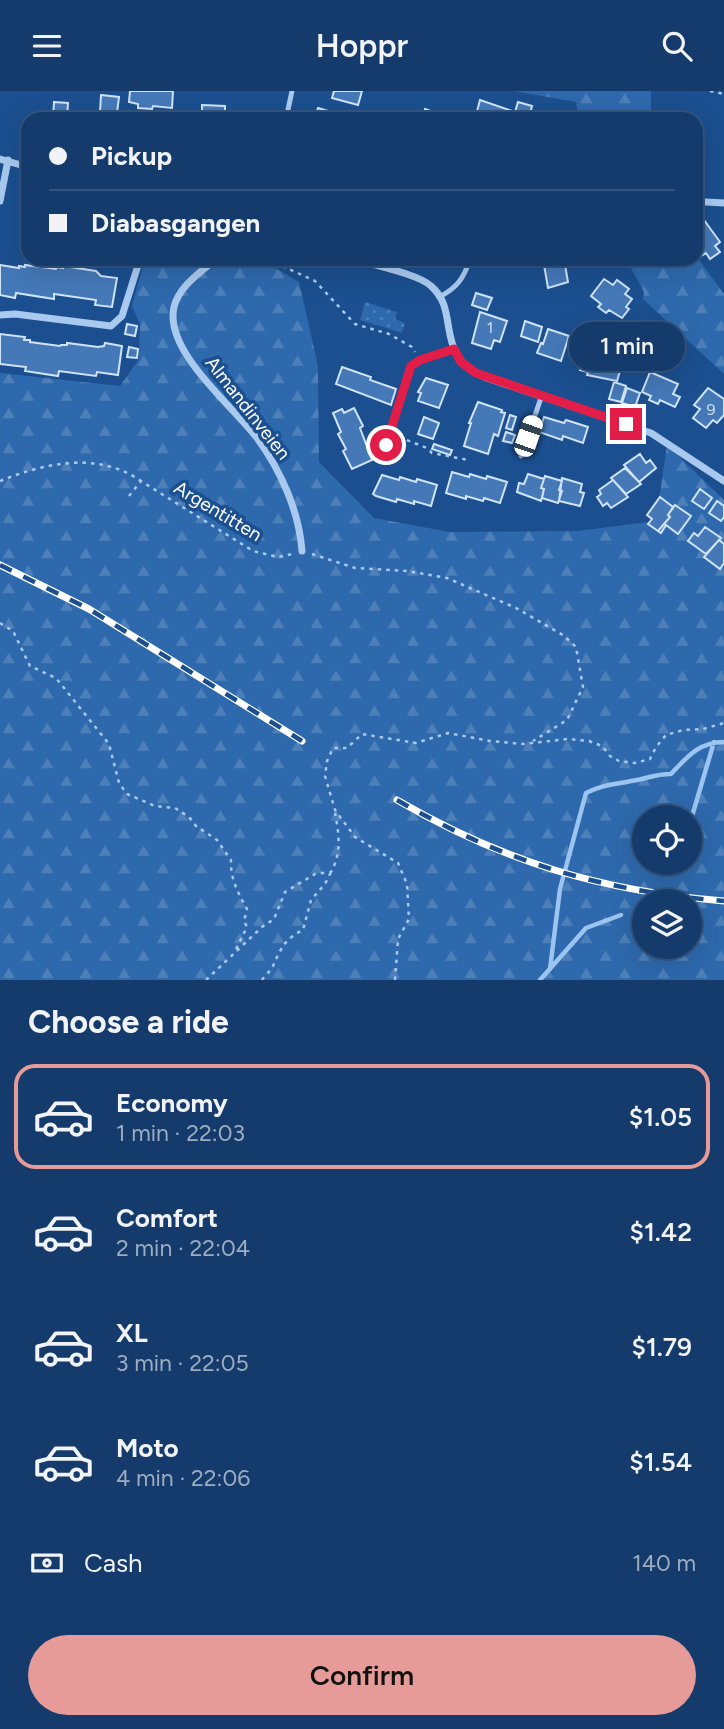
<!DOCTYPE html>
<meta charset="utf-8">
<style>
:root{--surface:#143b6b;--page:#214673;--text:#f1f3f6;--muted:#9dadc1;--line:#33557e;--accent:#e69b98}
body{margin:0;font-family:Figtree,sans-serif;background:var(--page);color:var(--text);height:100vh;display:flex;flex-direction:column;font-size:26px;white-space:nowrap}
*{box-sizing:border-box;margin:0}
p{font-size:23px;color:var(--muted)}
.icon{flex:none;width:38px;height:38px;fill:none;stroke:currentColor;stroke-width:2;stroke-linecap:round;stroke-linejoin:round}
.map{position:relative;height:889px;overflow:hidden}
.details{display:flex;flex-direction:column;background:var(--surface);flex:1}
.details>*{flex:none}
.top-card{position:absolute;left:21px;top:21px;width:682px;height:154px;border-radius:21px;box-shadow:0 7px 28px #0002,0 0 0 2px var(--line);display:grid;align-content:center;height:154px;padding:0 28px;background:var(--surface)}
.tools{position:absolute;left:632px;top:714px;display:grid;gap:14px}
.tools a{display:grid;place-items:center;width:70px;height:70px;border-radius:50%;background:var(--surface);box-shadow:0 7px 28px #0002,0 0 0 2px var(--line);font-size:35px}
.end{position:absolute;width:32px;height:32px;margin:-16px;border:9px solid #e11d48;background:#fff;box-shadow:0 0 0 4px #fff}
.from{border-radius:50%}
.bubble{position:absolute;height:49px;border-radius:24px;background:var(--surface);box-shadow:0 7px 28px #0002,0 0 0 2px var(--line);font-size:23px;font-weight:600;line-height:49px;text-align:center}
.car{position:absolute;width:21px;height:42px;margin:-21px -10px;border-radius:9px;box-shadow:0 0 5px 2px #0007;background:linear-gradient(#fff 24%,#345 0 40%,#fff 0 76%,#345 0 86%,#fff 0)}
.top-card b{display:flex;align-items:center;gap:24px;height:66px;font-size:26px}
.top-card b+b{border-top:2px solid var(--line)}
.top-card i{width:18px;height:18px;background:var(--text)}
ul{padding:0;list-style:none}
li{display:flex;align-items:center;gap:21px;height:105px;margin:0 14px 10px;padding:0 14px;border:4px solid transparent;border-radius:21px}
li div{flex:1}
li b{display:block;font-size:26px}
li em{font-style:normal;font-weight:600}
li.active{border-color:var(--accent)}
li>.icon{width:63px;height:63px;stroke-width:1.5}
h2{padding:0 28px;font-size:32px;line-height:84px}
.pay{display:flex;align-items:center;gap:18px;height:77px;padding:0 28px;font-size:26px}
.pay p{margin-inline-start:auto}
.cta{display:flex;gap:14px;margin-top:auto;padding:14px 28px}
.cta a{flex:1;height:80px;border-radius:42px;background:var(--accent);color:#111;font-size:28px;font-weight:600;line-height:80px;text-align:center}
header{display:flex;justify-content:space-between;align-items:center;height:91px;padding:0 28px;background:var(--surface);font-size:32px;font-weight:600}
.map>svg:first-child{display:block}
.green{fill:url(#green-dots)}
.forest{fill:url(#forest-firs);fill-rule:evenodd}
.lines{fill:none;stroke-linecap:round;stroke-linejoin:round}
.stream{stroke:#9cc4f0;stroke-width:4.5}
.building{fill:#4478b7;stroke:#cfe3fa;stroke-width:2}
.path{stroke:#a9c9ee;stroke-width:2.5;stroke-dasharray:3.5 5;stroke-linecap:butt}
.service{stroke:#a9c9ee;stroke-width:5}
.minor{stroke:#a9c9ee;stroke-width:7}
.rail-casing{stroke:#fff;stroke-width:7}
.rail{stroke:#1b4f8f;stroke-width:4.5;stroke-dasharray:13;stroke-linecap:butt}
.route{stroke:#e11d48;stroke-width:9}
.labels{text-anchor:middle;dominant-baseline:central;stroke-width:7;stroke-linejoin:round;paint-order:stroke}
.number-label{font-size:16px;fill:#d0dded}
.street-label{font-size:19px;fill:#fff;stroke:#1b4f8f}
</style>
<header><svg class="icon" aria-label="menu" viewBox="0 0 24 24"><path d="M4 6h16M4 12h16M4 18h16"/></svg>Hoppr<svg class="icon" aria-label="search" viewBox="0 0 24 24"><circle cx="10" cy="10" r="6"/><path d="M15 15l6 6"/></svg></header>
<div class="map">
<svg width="724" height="889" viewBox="0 0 724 889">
<defs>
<pattern id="green-dots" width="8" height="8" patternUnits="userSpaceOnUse" patternTransform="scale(1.75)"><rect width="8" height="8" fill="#2e69ad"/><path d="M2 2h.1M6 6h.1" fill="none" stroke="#4d80b9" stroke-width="1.8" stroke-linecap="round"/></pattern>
<pattern id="forest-firs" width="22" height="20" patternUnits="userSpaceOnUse" patternTransform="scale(1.75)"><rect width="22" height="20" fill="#2e69ad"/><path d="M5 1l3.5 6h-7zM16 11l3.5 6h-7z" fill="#4d80b9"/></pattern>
</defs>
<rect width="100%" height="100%" fill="#1b4f8f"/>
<!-- green -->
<path class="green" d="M365,211l32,10 -2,7 10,4 -3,10 -42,-13z"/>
<!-- forest -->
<path class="forest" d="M514,0h137v28h-72l-3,-17z
M697,166l27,37v80l-81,-75 1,-7 -18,-33z
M145,168l38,3 3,-3h74l39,23 19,84 1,96 55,56 76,14 127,-1 79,-10 11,-76 57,55v480h-724v-607l120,13 19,-27 1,-35 -8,-18zM644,726h46v46h-46zM644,810h46v46h-46z"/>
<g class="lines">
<!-- stream -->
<path class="stream" d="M690,732l24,-81
M550,878l10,-80 26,-96c19,-9 26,-8 45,-12 16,-2 23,-7 40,-7 16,-17 28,-32 53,-32
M540,889l46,-52 35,-13"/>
</g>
<!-- building -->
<path class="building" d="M130,0h43l-1,17 -19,-2 -1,3 -14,-1v-4l-9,-2z
M334,0h28l-4,14 -26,-7z
M101,4l18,2 -2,16 -17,-1z
M480,9l35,12 3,-10 14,4 -3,13h-54z
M54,11l14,1 -1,15 -14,-1z
M202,14l23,1v7h8v6h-31z
M318,17l20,6 -1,5h-22z
M425,18l14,5 -1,5 -15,-2z
M258,22l17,1v5h-17z
M27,108h1v38l-7,-2z
M696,118l24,33 -5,4 5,6 -10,7 -4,-6 -5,3 -5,-6z
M543,168h21l4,23 -20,6z
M0,174l19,3v-2l6,1v-2l31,4 1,-2 6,1v-2l33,5 5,5 16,2 -5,29 -17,-2 1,-5 -42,-6v5l-38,-6 -1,5 -15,-3z
M604,188l9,6 4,-5 12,9 -4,5 7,5 -6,8 3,2 -7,9 -13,-8 -3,3 -8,-6 3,-3 -10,-8z
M476,202l16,5 -5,12 -15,-5z
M480,221l27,9 -7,21 -6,-2 -3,9 -19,-6z
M525,230l17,6 -4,15 -17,-6z
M642,230l21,7 -6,17 -21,-7z
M127,233l10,2 -2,10 -10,-2z
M548,238l21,7 -8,25 -24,-8 4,-10 2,1z
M0,243l25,3 -1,3h6v2l30,4 1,-1h6v-2l31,4 6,-1 1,-3 17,3 -4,29 -21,-3 -1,4 -37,-5 -1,5 -33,-5 1,-4 -26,-3z
M589,251l21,6 -3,8 16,5 -6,20 -30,-6 1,-3 -8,-2z
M129,256l9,2 -1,9 -10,-1z
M342,276l29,10 -1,3 26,9 -5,16 -55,-21z
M650,281l28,12 -5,10 7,3 -5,10 -15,-7 -2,4 -9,-4 2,-4 -9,-4z
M426,287l22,7 -9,23 -21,-7 3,-8 -3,-1z
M614,291l12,4 -5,16 -12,-3z
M627,297l13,5 -5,14 -13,-4z
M708,297l16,11v16l-7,8 -4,-3 -7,8 -13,-10 7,-9 -6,-4z
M478,311l24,8 -1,2 4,1 -7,23 -4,-2 -6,20 -24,-8 7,-23h-2z
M354,317l9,18 -3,2 12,32 -20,9 -9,-18 3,-2 -8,-15 3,-2 -8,-19 9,-4 2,4z
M510,324l6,2 -4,13 -6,-2z
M424,326l15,6 -6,16 -15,-5z
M544,326l20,6 2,-3 22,7 -5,16 -20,-7 -1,4 -23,-8z
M506,341l9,3 -3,8 -9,-2z
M434,353l18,6 -2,5 -18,-6z
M640,363l6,9 4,-3 6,8 -17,14 -15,-17z
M625,377l16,16 -15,10 -15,-16z
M452,381l17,5 1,-3 16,5 1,-3 20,6 -7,21 -16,-5 -1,3 -17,-5v3l-20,-6z
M528,383l16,5 -3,9 3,1 -3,12 -24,-9 2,-9 5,1z
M382,384l17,5 1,-3 16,5 1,-3 20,6 -6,21 -17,-5v3l-17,-5 -1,3 -20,-6 -3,-2z
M545,385l17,5 -3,9 3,1 -4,12 -16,-5 2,-9 -3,-1z
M562,387l20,6 -2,8 4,1 -4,13 -21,-5z
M613,389l15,17 -17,11 -4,-5 -4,3 -6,-9 4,-3 -2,-4z
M700,398l12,9 -8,11 -12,-8z
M660,406l13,10 -5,8 2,2 -12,14 -10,-7 4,-5 -5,-4z
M717,410l7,5v11l-3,4 -12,-8z
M675,414l16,11 -13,18 -12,-9 -5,8 -3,-2 12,-14 -2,-2z
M705,436l16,11 -15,16 -18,-13 6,-8 4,3z
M719,449l5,4v19l-4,6 -16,-12z"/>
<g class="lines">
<!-- path -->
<path class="path" d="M710,0l14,3
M267,168l48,22 40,43 34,10 23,13 3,5
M399,346l28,11 5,5 36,7
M0,390c45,-18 98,-30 141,0
M129,405l12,-15 112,70 25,6 14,-3
M312,463l43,14 52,3 40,7 69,30 47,27 13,12 7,40 -16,33 -34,21
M0,532l13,8 17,35 26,12 53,66 10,39 8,11 28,12 20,2 14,9 7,9 21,14 14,20c-1,18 7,33 16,49l-3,12 3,6 -13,26
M206,889l56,-53 12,-8 11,-27 30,-18 16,-2c11,-20 8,-37 4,-59
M262,889c3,-5 9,-9 11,-14 8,-18 12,-27 30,-36l8,-30 14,-16 6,-12
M395,889l3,-41 11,-20 -2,-35 -9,-21 -43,-26 -20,-27 -10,-34 2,-15 6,-13h14l15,-14 54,9 32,-10 42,8 33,3 45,-5 21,2 13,5 8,10 9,5 16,2 15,-4 6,-12 10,-12 17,-5 20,-1 21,-6"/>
<!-- service -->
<path class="service" d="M286,28l6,-28
M439,206c18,-9 25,-19 31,-38
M386,354l25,-79 9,-6 34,-11
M521,365l21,-61"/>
<!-- minor -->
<path class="minor" d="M0,68l28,8
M0,110l8,-41
M706,111l18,1
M216,168c-15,13 -37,27 -42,48 -10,44 58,98 83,131 24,33 42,73 45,113
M354,168c19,6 64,15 77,27 31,27 0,69 56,92l164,55 73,48
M0,224l15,-1 96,12 11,-10 18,-57"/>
<defs>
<path id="rail" d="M0,474l89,44 213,132
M397,709c107,62 204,91 327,101"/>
</defs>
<!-- rail casing -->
<use href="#rail" class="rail-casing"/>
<!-- rail -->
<use href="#rail" class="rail"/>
</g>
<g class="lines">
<!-- route -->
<path class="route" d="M386,354l25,-79 9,-6 34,-11 7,13 15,11 150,51"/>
</g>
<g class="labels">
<!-- number labels -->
<g class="number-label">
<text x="490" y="236">1</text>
<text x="711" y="318">9</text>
</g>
<!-- street labels -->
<g class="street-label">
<text transform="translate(248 317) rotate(52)">Almandinveien</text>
<text transform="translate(218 420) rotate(31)">Argentitten</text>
</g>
</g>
</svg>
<div class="tools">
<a><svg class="icon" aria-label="locate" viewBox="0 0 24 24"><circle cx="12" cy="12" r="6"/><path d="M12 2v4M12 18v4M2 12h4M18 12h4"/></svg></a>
<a><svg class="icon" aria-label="layers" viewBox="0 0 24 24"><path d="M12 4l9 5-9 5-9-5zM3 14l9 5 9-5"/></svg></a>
</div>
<i class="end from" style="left:386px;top:354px"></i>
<i class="end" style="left:626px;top:333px"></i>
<div class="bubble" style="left:569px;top:231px;width:116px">1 min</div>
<i class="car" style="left:528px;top:345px;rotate:19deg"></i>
<div class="top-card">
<b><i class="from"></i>Pickup</b>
<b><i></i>Diabasgangen</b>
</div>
</div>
<section class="details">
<h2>Choose a ride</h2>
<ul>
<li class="active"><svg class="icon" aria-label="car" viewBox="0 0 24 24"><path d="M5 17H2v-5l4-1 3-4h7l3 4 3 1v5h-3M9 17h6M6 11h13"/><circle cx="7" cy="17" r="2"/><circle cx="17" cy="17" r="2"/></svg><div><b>Economy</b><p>1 min · 22:03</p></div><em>$1.05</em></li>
<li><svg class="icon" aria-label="car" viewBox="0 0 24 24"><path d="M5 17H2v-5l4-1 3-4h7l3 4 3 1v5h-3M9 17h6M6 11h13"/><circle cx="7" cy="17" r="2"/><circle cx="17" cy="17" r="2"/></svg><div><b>Comfort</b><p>2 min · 22:04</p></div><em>$1.42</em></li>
<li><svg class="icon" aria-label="car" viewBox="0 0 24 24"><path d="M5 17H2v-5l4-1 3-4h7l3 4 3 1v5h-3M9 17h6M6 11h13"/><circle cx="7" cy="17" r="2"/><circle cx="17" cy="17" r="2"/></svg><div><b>XL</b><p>3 min · 22:05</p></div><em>$1.79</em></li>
<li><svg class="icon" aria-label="car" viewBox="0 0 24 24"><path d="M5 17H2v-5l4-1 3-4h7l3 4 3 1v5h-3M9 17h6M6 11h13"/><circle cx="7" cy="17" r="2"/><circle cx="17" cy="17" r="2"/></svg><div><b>Moto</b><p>4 min · 22:06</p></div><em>$1.54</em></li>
</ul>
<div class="pay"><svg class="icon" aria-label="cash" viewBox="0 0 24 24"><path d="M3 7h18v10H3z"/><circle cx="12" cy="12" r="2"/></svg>Cash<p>140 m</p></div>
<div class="cta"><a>Confirm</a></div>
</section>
